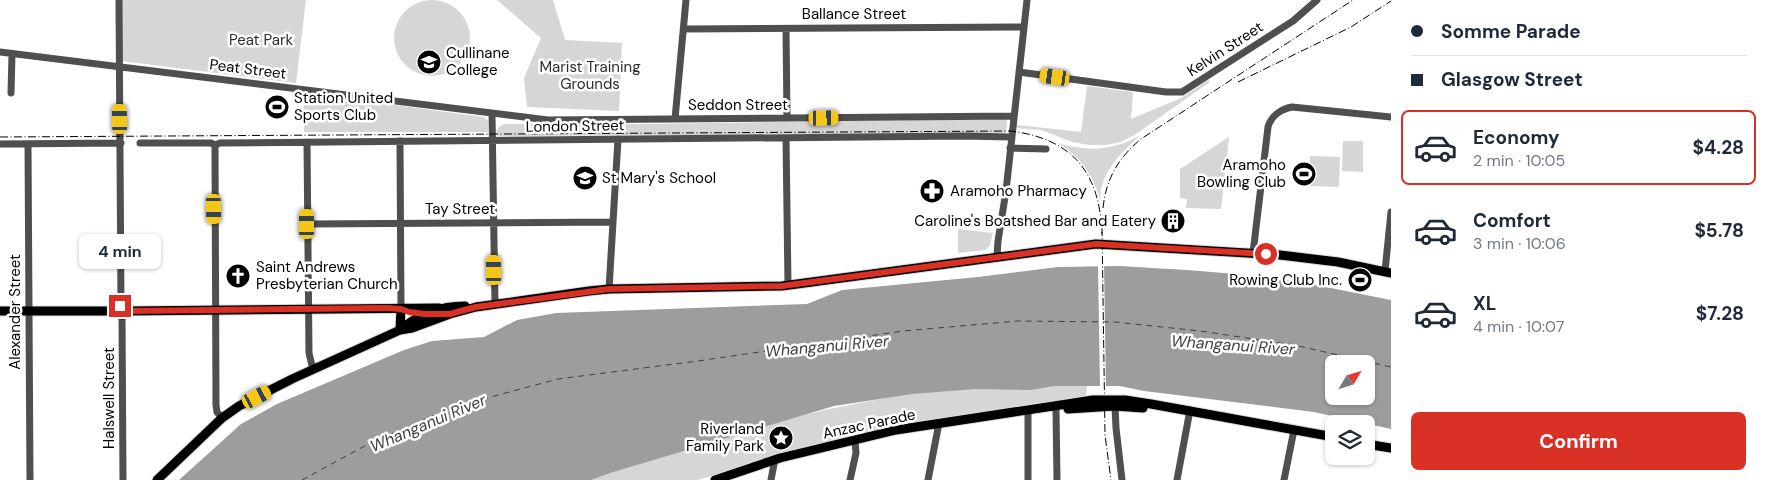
<!DOCTYPE html>
<meta charset="utf-8">
<style>
:root{--surface:#fff;--page:#f6f6f7;--text:#1f2937;--muted:#747a83;--line:#e0e1e3;--accent:#d93025}
body{margin:0;font-family:"DM Sans",sans-serif;background:var(--page);color:var(--text);height:100vh;display:flex;flex-direction:column;font-size:19px;white-space:nowrap}
*{box-sizing:border-box;margin:0}
p{font-size:16px;color:var(--muted)}
.icon{flex:none;width:28px;height:28px;fill:none;stroke:currentColor;stroke-width:2;stroke-linecap:round;stroke-linejoin:round}
.map{position:relative;flex:1;overflow:hidden}
.panel{display:flex;flex-direction:column;background:var(--surface);width:375px}
.panel>*{flex:none}
.guide{display:grid;align-content:center;height:110px;padding:0 20px;background:var(--surface)}
.needle{width:32px;rotate:52deg}
.controls{position:absolute;left:1325px;top:355px;display:grid;gap:10px}
.controls a{display:grid;place-items:center;width:50px;height:50px;border-radius:8px;background:var(--surface);box-shadow:0 1px 4px #0004;font-size:25px}
.end{position:absolute;width:22px;height:22px;margin:-11px;border:6px solid #d93025;background:#fff;box-shadow:0 0 0 2px #fff}
.from{border-radius:50%}
.bubble{position:absolute;height:35px;border-radius:8px;background:var(--surface);box-shadow:0 1px 4px #0004;font-size:16px;font-weight:700;line-height:35px;text-align:center}
.car{position:absolute;width:15px;height:30px;margin:-15px -8px;border-radius:6px;box-shadow:0 0 4px 1px #0007;background:linear-gradient(#f5c518 24%,#345 0 40%,#f5c518 0 76%,#345 0 86%,#f5c518 0)}
.guide b{display:flex;align-items:center;gap:18px;height:48px;font-size:19px}
.guide b+b{border-top:1px solid var(--line)}
.guide i{width:12px;height:12px;background:var(--text)}
ul{padding:0;list-style:none}
li{display:flex;align-items:center;gap:15px;height:75px;margin:0 10px 8px;padding:0 10px;border:2px solid transparent;border-radius:8px}
li div{flex:1}
li b{display:block;font-size:19px}
li em{font-style:normal;font-weight:700}
li.active{border-color:var(--accent)}
li>.icon{width:45px;height:45px;stroke-width:1.5}
.cta{display:flex;gap:10px;margin-top:auto;padding:10px 20px}
.cta a{flex:1;height:58px;border-radius:8px;background:var(--accent);color:#fff;font-size:20px;font-weight:700;line-height:58px;text-align:center}
main{display:flex;flex:1;min-height:0}
.map>svg:first-child{display:block}
.green{fill:#d6d6d6}
.water{fill:#9d9d9d;fill-rule:evenodd}
.pier{fill:#fff}
.lines{fill:none;stroke-linecap:round;stroke-linejoin:round}
.ferry{stroke:#3e3e3e;stroke-width:1;stroke-dasharray:6 5;stroke-linecap:butt}
.major-casing{stroke:#dbdbdb;stroke-width:11}
.minor{stroke:#4f4f4f;stroke-width:7}
.major{stroke:#000;stroke-width:9}
.rail{stroke:#000;stroke-width:1;stroke-dasharray:8 2.5 1 2.5;stroke-linecap:butt}
.route{stroke:#d93025;stroke-width:6}
.labels{text-anchor:middle;dominant-baseline:central;stroke-width:5;stroke-linejoin:round;paint-order:stroke}
.street-label{font-size:15px;fill:#000;stroke:#fff}
.park-label{font-size:15px;fill:#2d2d2d;stroke:#fff}
.poi-label{font-size:15px;fill:#000;stroke:#fff;text-anchor:start}
.water-label{font-size:16px;font-style:italic;fill:#3e3e3e;stroke:#fff}
</style>
<main>
<div class="map">
<svg width="1391" height="480" viewBox="0 0 1391 480">
<rect width="100%" height="100%" fill="#fff"/>
<!-- green -->
<path class="green" d="M394 38a38 38 0 1 1 76 0a38 38 0 1 1-76 0Z
M121,0h185l-10,83 -175,-22z
M497,0h56l12,40 57,3 -3,68 -92,-4 -3,-29 17,-40z
M1208,80l2,2 -74,52 -15,8 -15,3h-17l-17,-3 -31,-12 -25,-2 2,-3 63,7 6,-46 46,6 -2,27 50,-21z
M304,93l180,24 4,4v11h-184z
M1005,119l2,2 -1,12 -501,3h-7l-2,-4 3,-5 5,-3h133z
M1141,135c-17,14 -45,42 -40,67 -8,-27 -19,-44 -43,-59 33,9 53,8 83,-8z
M1229,137l-8,72 -35,-1 1,-9 -7,-1v-29z
M1343,141h20v31l-21,-1z
M1310,156l30,1 -1,30 -30,-1z
M958,229l35,4 -3,12 -4,5 -28,3z
M1011,385h76l-1,12 -145,21 -123,27 -120,35h-117l157,-49 91,-22 98,-19z"/>
<!-- water -->
<path class="water" d="M1119,266c49,3 99,5 148,12 42,5 83,14 124,22v129l-77,-17 -170,-21 -24,-5h-66l-23,4 -56,-1 -63,5 -78,12 -224,67 -19,7h-412l62,-56 36,-20 127,-54 28,-9 52,-4 33,-17 39,-7 251,-9 35,-14 136,-13 80,-10zM1334,364h32v32h-32z"/>
<!-- pier -->
<path class="pier" d="M1098,264h6l2,124h-6z"/>
<g class="lines">
<!-- ferry -->
<path class="ferry" d="M302,480l70,-38 81,-35 105,-28 140,-18 205,-30 115,-10 97,1 85,9 94,14 97,22"/>
<defs>
<path id="major" d="M117 310a5 5 0 1 1 10 0a5 5 0 1 1-10 0Z
M0,311h117
M127,311l312,-3
M400,330c19,-16 40,-24 65,-24
M400,330l1,-21
M1068,409l47,-3 28,2
M1366,444l25,4
M157,480l65,-62 17,-12 53,-27 108,-49 12,-2 38,-14 26,-7 113,-16 20,-2 173,-3 314,-42 184,11 58,7 53,11
M715,480l65,-22 116,-28 197,-30h32l26,4 183,33"/>
</defs>
<!-- major casing -->
<use href="#major" class="major-casing"/>
<!-- minor -->
<path class="minor" d="M119,0l2,305
M684,29l340,-2
M786,29l1,89
M0,52l548,68 466,-4
M1019,72l147,20h16l111,-71 24,-21
M11,93l1,-39
M492,114l3,191
M675,119l11,-119
M786,138l2,147
M400,141l1,168
M307,142l2,211 4,17
M140,143h71l4,2 5,-2 743,-7 48,1
M0,144l121,-1
M28,144l2,336
M215,145l1,260 1,7 5,6
M1010,148l36,1
M307,224l306,-2
M1253,253l15,-126c3,-11 13,-18 24,-20l99,10
M997,256l1,-15 8,-50 21,-191
M1385,271l6,-59
M609,289l9,-150
M122,316l1,164
M1115,406l1,22 6,52
M1056,410l1,70
M1028,411v69
M771,480l3,-16 -2,-3
M850,480l6,-27 -1,-13
M928,480l11,-57
M1177,480l13,-70
M1284,480l10,-50"/>
<!-- major -->
<use href="#major" class="major"/>
<!-- rail -->
<path class="rail" d="M1238,82l113,-55 40,-26
M0,137l1011,-6c62,8 89,42 91,103
M1103,208c3,-29 15,-50 38,-69l212,-139
M1102,228l3,207 6,45"/>
</g>
<g class="lines">
<!-- route -->
<path class="route" d="M120,306h5l2,5 261,-3 13,1 8,3 16,2h25l26,-7 133,-18 173,-3 314,-42 170,10"/>
</g>
<!-- icons -->
<defs>
<symbol id="school-disc" viewBox="-11 -11 22 22"><circle r="9.5" fill="#000" stroke="#fff"/><path d="M0-5L7-2L0 1L-7-2ZM-4 1L0 2.5L4 1V4Q0 6-4 4Z" fill="#fff"/></symbol>
<symbol id="stadium-disc" viewBox="-11 -11 22 22"><circle r="9.5" fill="#000" stroke="#fff"/><path d="M0-5a6.5 5 0 1 0 0 10a6.5 5 0 1 0 0-10ZM-3.5-1.8h7v3.6h-7Z" fill="#fff"/></symbol>
<symbol id="pharmacy-disc" viewBox="-11 -11 22 22"><circle r="9.5" fill="#000" stroke="#fff"/><path d="M-2-6h4v4h4v4h-4v4h-4v-4h-4v-4h4Z" fill="#fff"/></symbol>
<symbol id="building-disc" viewBox="-11 -11 22 22"><circle r="9.5" fill="#000" stroke="#fff"/><path d="M-4-6H4V6H1V3H-1V6H-4ZM-2.5-4.3h1.7v1.8h-1.7ZM.8-4.3h1.7v1.8H.8ZM-2.5-1h1.7V.8h-1.7ZM.8-1h1.7V.8H.8Z" fill="#fff"/></symbol>
<symbol id="church-disc" viewBox="-11 -11 22 22"><circle r="9.5" fill="#000" stroke="#fff"/><path d="M-1.2-6h2.4v3.5h3.3v2.4h-3.3V6h-2.4V-.1h-3.3v-2.4h3.3Z" fill="#fff"/></symbol>
<symbol id="sight-disc" viewBox="-11 -11 22 22"><circle r="9.5" fill="#000" stroke="#fff"/><path d="M0-6L1.8-2.2L6-1.7L2.9 1.2L3.7 5.4L0 3.3L-3.7 5.4L-2.9 1.2L-6-1.7L-1.8-2.2Z" fill="#fff"/></symbol>
</defs>
<g fill-rule="evenodd">
<use href="#school-disc" x="415" y="48" width="28" height="28"/>
<use href="#stadium-disc" x="263" y="93" width="28" height="28"/>
<use href="#stadium-disc" x="1290" y="160" width="28" height="28"/>
<use href="#school-disc" x="571" y="164" width="28" height="28"/>
<use href="#pharmacy-disc" x="918" y="177" width="28" height="28"/>
<use href="#building-disc" x="1159" y="207" width="28" height="28"/>
<use href="#church-disc" x="224" y="262" width="28" height="28"/>
<use href="#stadium-disc" x="1346" y="266" width="28" height="28"/>
<use href="#sight-disc" x="767" y="424" width="28" height="28"/>
</g>
<g class="labels">
<!-- street labels -->
<g class="street-label">
<text x="854" y="14">Ballance Street</text>
<text transform="translate(1225 49) rotate(-33)">Kelvin Street</text>
<text transform="translate(248 69) rotate(7)">Peat Street</text>
<text x="738" y="105">Seddon Street</text>
<text transform="translate(575 126) rotate(-1)">London Street</text>
<text x="460" y="209">Tay Street</text>
<text transform="translate(15 312) rotate(-90)">Alexander Street</text>
<text transform="translate(109 398) rotate(-90)">Halswell Street</text>
<text transform="translate(869 424) rotate(-12)">Anzac Parade</text>
</g>
<!-- park labels -->
<g class="park-label">
<text x="261" y="40">Peat Park</text>
<text x="590" y="67">Marist Training<tspan x="590" dy="17">Grounds</tspan></text>
</g>
<!-- poi labels -->
<g class="poi-label">
<text x="446" y="53">Cullinane<tspan x="446" dy="17">College</tspan></text>
<text x="294" y="98">Station United<tspan x="294" dy="17">Sports Club</tspan></text>
<text x="1286" y="165" text-anchor="end">Aramoho<tspan x="1286" dy="17">Bowling Club</tspan></text>
<text x="602" y="178">St Mary's School</text>
<text x="950" y="191">Aramoho Pharmacy</text>
<text x="1156" y="221" text-anchor="end">Caroline's Boatshed Bar and Eatery</text>
<text x="256" y="267">Saint Andrews<tspan x="256" dy="17">Presbyterian Church</tspan></text>
<text x="1342" y="280" text-anchor="end">Rowing Club Inc.</text>
<text x="764" y="429" text-anchor="end">Riverland<tspan x="764" dy="17">Family Park</tspan></text>
</g>
<!-- water labels -->
<g class="water-label">
<text transform="translate(1233 345) rotate(4)">Whanganui River</text>
<text transform="translate(827 346) rotate(-5)">Whanganui River</text>
<text transform="translate(428 423) rotate(-23)">Whanganui River</text>
</g>
</g>
</svg>
<div class="controls">
<a><svg class="needle" viewBox="-14 -14 28 28"><path d="M0-13l5 13h-10z" fill="#e53935"/><path d="M0 13l5-13h-10z" fill="#747a83"/></svg></a>
<a><svg class="icon" aria-label="layers" viewBox="0 0 24 24"><path d="M12 4l9 5-9 5-9-5zM3 14l9 5 9-5"/></svg></a>
</div>
<i class="end from" style="left:1266px;top:254px"></i>
<i class="end" style="left:120px;top:306px"></i>
<div class="bubble" style="left:79px;top:234px;width:82px">4 min</div>
<i class="car" style="left:1055px;top:77px;rotate:278deg"></i>
<i class="car" style="left:824px;top:118px;rotate:89deg"></i>
<i class="car" style="left:120px;top:119px;rotate:359deg"></i>
<i class="car" style="left:214px;top:209px;rotate:179deg"></i>
<i class="car" style="left:307px;top:224px;rotate:0deg"></i>
<i class="car" style="left:494px;top:270px;rotate:359deg"></i>
<i class="car" style="left:257px;top:397px;rotate:63deg"></i>
</div>
<section class="panel">
<div class="guide">
<b><i class="from"></i>Somme Parade</b>
<b><i></i>Glasgow Street</b>
</div>
<ul>
<li class="active"><svg class="icon" aria-label="car" viewBox="0 0 24 24"><path d="M5 17H2v-5l4-1 3-4h7l3 4 3 1v5h-3M9 17h6M6 11h13"/><circle cx="7" cy="17" r="2"/><circle cx="17" cy="17" r="2"/></svg><div><b>Economy</b><p>2 min · 10:05</p></div><em>$4.28</em></li>
<li><svg class="icon" aria-label="car" viewBox="0 0 24 24"><path d="M5 17H2v-5l4-1 3-4h7l3 4 3 1v5h-3M9 17h6M6 11h13"/><circle cx="7" cy="17" r="2"/><circle cx="17" cy="17" r="2"/></svg><div><b>Comfort</b><p>3 min · 10:06</p></div><em>$5.78</em></li>
<li><svg class="icon" aria-label="car" viewBox="0 0 24 24"><path d="M5 17H2v-5l4-1 3-4h7l3 4 3 1v5h-3M9 17h6M6 11h13"/><circle cx="7" cy="17" r="2"/><circle cx="17" cy="17" r="2"/></svg><div><b>XL</b><p>4 min · 10:07</p></div><em>$7.28</em></li>
</ul>
<div class="cta"><a>Confirm</a></div>
</section>
</main>
